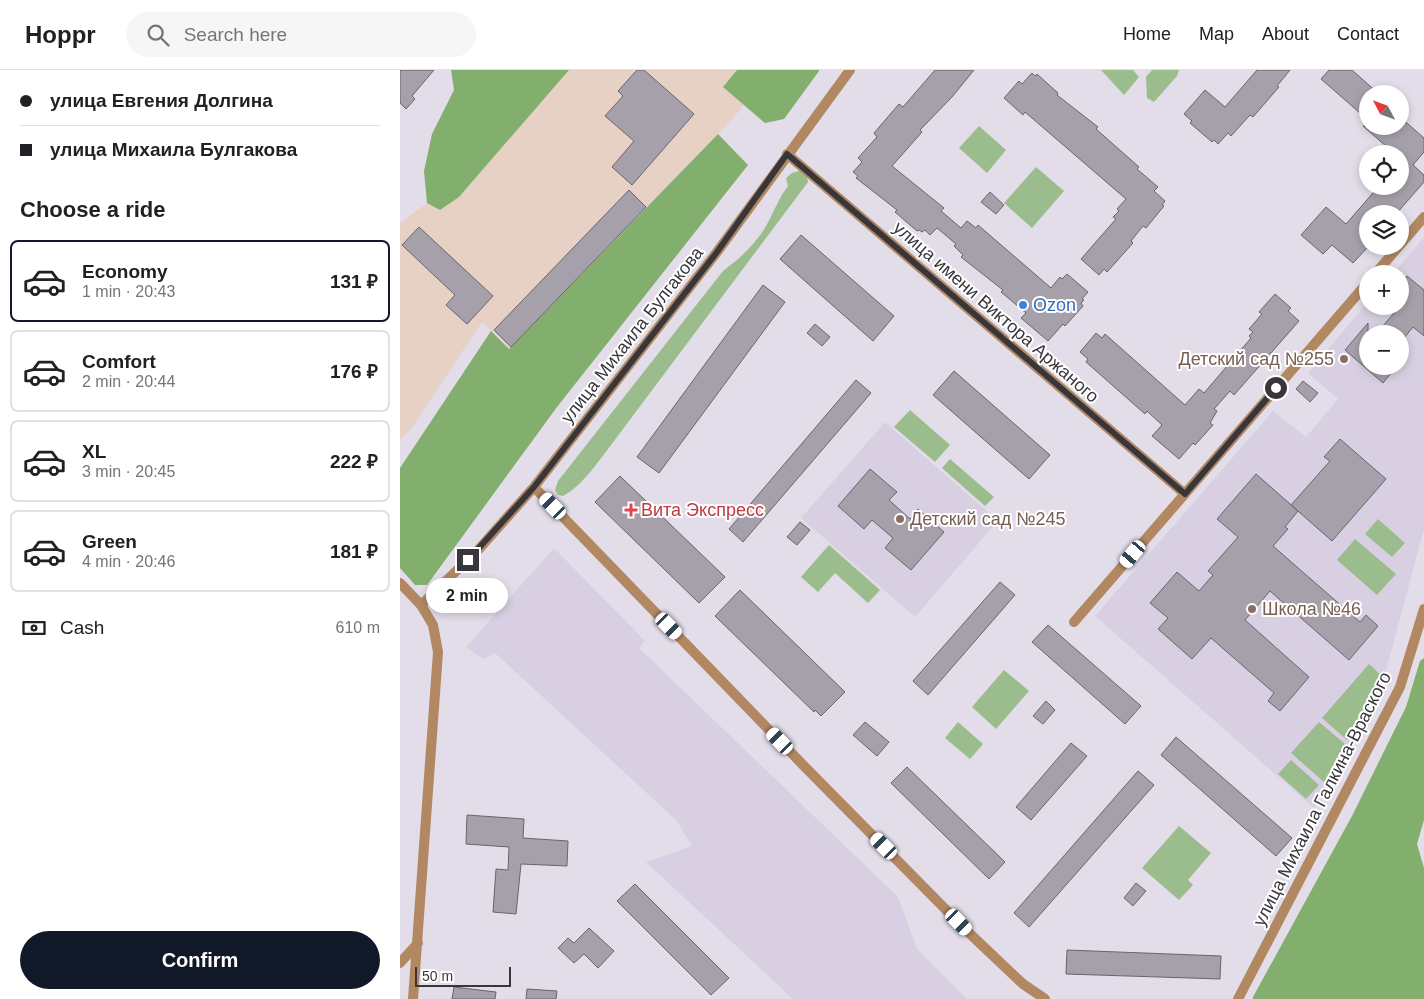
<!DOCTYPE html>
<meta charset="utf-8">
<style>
:root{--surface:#fff;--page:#f6f6f6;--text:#202124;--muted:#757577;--line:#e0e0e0;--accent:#111827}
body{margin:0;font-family:Arial,sans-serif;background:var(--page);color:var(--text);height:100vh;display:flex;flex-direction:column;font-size:19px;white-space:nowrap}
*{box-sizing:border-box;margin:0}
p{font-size:16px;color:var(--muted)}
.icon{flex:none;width:28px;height:28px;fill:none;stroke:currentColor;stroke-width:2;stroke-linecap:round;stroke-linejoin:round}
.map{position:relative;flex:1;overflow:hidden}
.panel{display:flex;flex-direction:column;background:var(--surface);width:400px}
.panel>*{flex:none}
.banner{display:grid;align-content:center;height:110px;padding:0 20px;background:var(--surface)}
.needle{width:32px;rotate:311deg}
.tools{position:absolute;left:959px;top:15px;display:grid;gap:10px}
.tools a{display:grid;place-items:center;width:50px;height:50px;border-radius:50%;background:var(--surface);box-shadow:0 2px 8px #0003;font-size:25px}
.scale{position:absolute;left:15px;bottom:12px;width:96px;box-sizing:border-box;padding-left:5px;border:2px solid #38363a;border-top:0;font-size:14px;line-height:18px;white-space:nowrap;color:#38363a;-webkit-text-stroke:4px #fff;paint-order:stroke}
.end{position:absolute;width:22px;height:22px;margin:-11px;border:6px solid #38363a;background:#fff;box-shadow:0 0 0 2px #fff}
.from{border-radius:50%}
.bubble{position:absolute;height:35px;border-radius:18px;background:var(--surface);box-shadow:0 2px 8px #0003;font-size:16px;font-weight:700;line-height:35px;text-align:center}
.car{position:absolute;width:15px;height:30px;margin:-15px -8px;border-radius:6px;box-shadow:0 0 4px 1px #0007;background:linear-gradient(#fff 24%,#345 0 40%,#fff 0 76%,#345 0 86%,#fff 0)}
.banner b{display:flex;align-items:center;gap:18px;height:48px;font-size:19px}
.banner b+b{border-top:1px solid var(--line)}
.banner i{width:12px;height:12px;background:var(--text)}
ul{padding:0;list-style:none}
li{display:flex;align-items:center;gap:15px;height:82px;margin:0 10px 8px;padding:0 10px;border:2px solid var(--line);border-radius:8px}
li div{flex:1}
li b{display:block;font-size:19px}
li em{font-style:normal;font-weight:700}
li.on{border-color:var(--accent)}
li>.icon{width:45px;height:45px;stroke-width:1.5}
h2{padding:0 20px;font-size:22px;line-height:60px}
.pay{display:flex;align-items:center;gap:12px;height:55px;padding:0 20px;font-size:19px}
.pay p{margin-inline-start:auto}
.button{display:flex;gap:10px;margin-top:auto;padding:10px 20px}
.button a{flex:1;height:58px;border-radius:30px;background:var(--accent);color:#fff;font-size:20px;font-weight:700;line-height:58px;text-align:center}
header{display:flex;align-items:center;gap:30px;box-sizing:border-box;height:70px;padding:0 25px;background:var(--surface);border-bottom:1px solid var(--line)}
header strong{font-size:24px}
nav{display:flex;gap:28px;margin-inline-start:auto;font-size:18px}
.search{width:350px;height:45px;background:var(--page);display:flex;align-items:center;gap:12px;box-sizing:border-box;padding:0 18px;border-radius:28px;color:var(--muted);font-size:19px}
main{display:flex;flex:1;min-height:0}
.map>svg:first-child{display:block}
.commercial{fill:#e6d1c4}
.built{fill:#d8d0e2;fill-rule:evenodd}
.green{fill:#9bbc8c}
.forest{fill:#82ae6e}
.building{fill:#a5a0aa;stroke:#69656e}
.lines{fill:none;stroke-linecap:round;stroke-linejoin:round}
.minor{stroke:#b18862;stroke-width:10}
.tertiary{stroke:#b18862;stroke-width:10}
.route{stroke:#38363a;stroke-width:6}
.shop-dot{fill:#3f7fe0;stroke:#fff;stroke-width:2}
.education-dot{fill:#8d6e63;stroke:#fff;stroke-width:2}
.health-dot{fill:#e0444e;stroke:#fff;stroke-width:2}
.labels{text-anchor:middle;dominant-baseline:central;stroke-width:4;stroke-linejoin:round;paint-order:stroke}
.shop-label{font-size:18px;fill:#366cbe;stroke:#fff;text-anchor:start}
.street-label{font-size:18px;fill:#38363a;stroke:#fff}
.education-label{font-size:18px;fill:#785e54;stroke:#fff;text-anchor:start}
.health-label{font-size:18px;fill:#be3a42;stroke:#fff;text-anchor:start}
</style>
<header>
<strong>Hoppr</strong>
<div class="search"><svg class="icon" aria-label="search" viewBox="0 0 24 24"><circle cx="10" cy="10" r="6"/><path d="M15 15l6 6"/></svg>Search here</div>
<nav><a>Home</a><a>Map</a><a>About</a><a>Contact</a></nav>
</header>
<main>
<section class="panel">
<div class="banner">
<b><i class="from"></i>улица Евгения Долгина</b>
<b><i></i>улица Михаила Булгакова</b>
</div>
<h2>Choose a ride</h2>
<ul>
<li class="on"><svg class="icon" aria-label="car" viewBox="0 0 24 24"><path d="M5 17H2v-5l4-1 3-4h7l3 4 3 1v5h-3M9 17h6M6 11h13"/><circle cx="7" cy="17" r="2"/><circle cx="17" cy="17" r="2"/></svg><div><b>Economy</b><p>1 min · 20:43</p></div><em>131 ₽</em></li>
<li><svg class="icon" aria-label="car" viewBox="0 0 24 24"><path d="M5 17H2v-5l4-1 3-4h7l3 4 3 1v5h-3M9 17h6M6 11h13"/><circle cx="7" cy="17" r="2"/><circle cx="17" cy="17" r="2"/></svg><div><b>Comfort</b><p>2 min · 20:44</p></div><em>176 ₽</em></li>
<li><svg class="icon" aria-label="car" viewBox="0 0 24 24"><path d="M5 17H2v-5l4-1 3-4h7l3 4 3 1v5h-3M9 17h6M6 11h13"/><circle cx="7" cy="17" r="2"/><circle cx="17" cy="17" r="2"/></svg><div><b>XL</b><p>3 min · 20:45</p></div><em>222 ₽</em></li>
<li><svg class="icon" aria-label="car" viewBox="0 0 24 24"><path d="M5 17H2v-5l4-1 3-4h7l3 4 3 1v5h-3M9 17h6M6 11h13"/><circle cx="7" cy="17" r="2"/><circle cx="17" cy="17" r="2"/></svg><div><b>Green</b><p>4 min · 20:46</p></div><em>181 ₽</em></li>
</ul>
<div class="pay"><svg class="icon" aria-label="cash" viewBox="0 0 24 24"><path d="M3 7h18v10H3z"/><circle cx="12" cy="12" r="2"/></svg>Cash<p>610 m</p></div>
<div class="button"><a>Confirm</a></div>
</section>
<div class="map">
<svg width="1024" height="929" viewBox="0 0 1024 929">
<rect width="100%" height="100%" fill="#e2dde8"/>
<!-- commercial -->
<path class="commercial" d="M169,0h168l-13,17 20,17 -9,12 -226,233 -27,-27 -71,107 -11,11v-217l27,-20 13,7 19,-13z"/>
<!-- built -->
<path class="built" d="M1024,167v292l-40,149 -70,130 -219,-192 178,-205 33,26 32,-38 -30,-26 59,-70 1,3h32v-32h-7zM968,264h32v32h-32z
M485,352l113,99 -83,96 -114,-99z
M154,478l91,93 -6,7 259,249 19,52 50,50h-174l-147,-137 46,-16 -16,-26 -181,-167 -12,6 -17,-12z"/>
<!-- green -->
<path class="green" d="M701,0h32l6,7 -15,18z
M752,0h27l-2,6 -23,26 -7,-4 -1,-21z
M579,56l27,24 -19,23 -28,-25z
M636,97l28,24 -32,37 -28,-25z
M399,101l8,6 1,5 -197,263c-14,18 -28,40 -48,51l-5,-1 -3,-5 3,-9 165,-210c17,-13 32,-26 43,-45 8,-14 12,-27 22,-40l-2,-8 6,-5z
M510,340l40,35 -15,17 -41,-35z
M550,389l44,38 -9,9 -43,-38z
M978,449l27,24 -13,14 -27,-23z
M955,469l41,35 -19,21 -40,-35z
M429,475l51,45 -12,13 -33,-30 -17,19 -17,-15z
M969,594l12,11 -34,65 -25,-22z
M604,600l25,21 -33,38 -24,-22z
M558,652l25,22 -13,15 -25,-21z
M919,652l26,22 -21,38 -33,-29z
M891,690l28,25 -13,14 -28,-25z
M779,756l32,27 -23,27 5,5 -14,15 -37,-32z"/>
<!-- forest -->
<path class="forest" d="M51,0h118l-110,127 -19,13 -13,-7 -3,-32 8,-37 22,-44z
M337,0h82v1l-35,48 -19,4 -42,-36z
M318,64l30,31 -191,242 -130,178h-12l-15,-17v-100l91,-137 18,18z
M1024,588v162l-7,24 7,24v131h-171v-2l99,-181 54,-109 14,-46z"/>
<!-- building -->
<path class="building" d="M0,0h34l-22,26 3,3 -9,10 -6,-6z
M237,0h7l50,44 -62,71 -20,-18 22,-26 -29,-25 18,-20 -5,-5z
M535,0h39l-22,27 -32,33 2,2 -30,34 52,42 -3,3 20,17 6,-7 9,7 2,-3 73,63 9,-11 2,2 5,-5 21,18 -6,7 2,1 -3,3 2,3 -18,20 -2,-2 -15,17 -27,-23 5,-5 -25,-21 2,-2 -42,-33 2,-2 -9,-9 2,-2 -19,-16 -7,7 -5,-5 -3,2 -3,-2 -2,1 -22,-19 2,-2 -41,-32 2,-2 -5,-4 9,-10 -4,-4 19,-21 -3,-4 25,-29 4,3z
M857,0h33l-13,16 2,1 -26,30 -3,-2 -19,21 -3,-3 -10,11 -4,-4 -2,2 -22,-19 2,-2 -8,-7 21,-24 20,17z
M929,0h23l27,24h-11v26l-47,-41z
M632,3l3,3 2,-2 21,19 -1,2 41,32 -2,2 43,38 -2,2 21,18 -4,4 11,10 -3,4 2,1 -18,22 -3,-2 -12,15 2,2 -26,29 -3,-3 -5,6 -18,-16 35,-40 -3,-2 6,-6 -2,-2 9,-10 -101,-87 -2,3 -19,-17 15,-17 3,3z
M1000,47l24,21v14l-11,13 11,10v7l-28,32h-28v33l-15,16 -21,-18 -9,9 -22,-19 25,-28 20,17 33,-38h21v-32h-5l-32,-28h37z
M229,120l17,17 -135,140 -17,-17z
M590,122l14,13 -8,9 -15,-12z
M19,157l74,69 -26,28 -21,-19 9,-10 -53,-50z
M401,165l93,81 -21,25 -93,-82z
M1007,206l17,14v46l-11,-9 -13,16v-9h-24l24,-28v-21z
M363,215l22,17 -126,171 -22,-16z
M875,224l16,14 -3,3 11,10 -65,74 -4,-4 -16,18 3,2 -7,12 3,2 -18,20 -2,-2 -14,16 -27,-23 10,-11 -15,-14 -2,3 -59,-52 2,-3 -8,-7 16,-19 6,5 3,-4 80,71 14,-16 5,4 47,-55 -2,-2 4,-4 -4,-3 13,-15 -3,-2z
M968,253v43h29l-14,17 -38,-33z
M415,254l15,13 -8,9 -15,-13z
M554,301l96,84 -21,24 -96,-84z
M456,310l15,13 -128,149 -14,-13z
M903,311l15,12 -8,9 -14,-13z
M940,369l46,40 -54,62 -41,-36 39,-44 -6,-4z
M470,399l27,23 -8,8 21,19 8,-10 26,23 -33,38 -26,-22 8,-10 -21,-18 -8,9 -26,-23z
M856,404l42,37 -13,16 3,2 -15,17 87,76 6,-7 12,11 -29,34 -79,-69 -25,29 64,57 -29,34 -12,-10 6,-8 -63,-55 -19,21 -34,-30 10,-11 -18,-15 27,-31 22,19 14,-16 -5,-4 30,-34 -21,-18z
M220,406l105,101 -26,26 -104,-101z
M400,452l10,8 -13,15 -10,-8z
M600,512l15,13 -87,100 -15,-14z
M340,520l105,102 -24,24 -6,-6 -1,2 -99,-96z
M648,555l93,81 -16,18 -93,-82z
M646,631l9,9 -12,14 -10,-8z
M465,652l24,20 -12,14 -24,-21z
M776,667l116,101 -16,18 -115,-101z
M671,673l16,13 -56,64 -15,-13z
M507,697l98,95 -16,17 -98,-96z
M738,701l16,14 -125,142 -15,-14z
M67,745l57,4 -1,19 45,3 -1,25 -46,-2 -5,50 -23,-2 3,-43 12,1 1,-23 -43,-3z
M736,813l10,8 -13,15 -9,-8z
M235,814l94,94 -18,17 -94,-94z
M189,858l25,23 -16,17 -14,-14 -10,9 -16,-15 10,-10 6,5z
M667,880l154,6 -1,23 -154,-5z
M54,917l42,5 -1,7h-43z
M127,919l30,2 -1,8h-30z"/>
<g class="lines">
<!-- minor -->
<path class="minor" d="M387,84l398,340
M1000,175l24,-28
M975,204l24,-28
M134,417l271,280 162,164 56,53 22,15
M21,535l58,-56 55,-62 183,-235 133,-182
M674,552l294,-340
M838,929l162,-312 24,-78"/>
<!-- tertiary -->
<path class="tertiary" d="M0,513l21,22 12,20 5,27 -25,347
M0,893l18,-20"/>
</g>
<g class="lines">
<!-- route -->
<path class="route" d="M68,490l66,-73 183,-235 70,-98 398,340 91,-106"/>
</g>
<!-- markers -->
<circle class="shop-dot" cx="623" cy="235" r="5"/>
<g class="education-dot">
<circle cx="944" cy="289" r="5"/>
<circle cx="500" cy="449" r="5"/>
<circle cx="852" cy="539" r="5"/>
</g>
<path class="health-dot" d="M228.5 432.5h5v5h5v5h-5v5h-5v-5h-5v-5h5z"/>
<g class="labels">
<!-- shop labels -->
<g class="shop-label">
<text x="633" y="235">Ozon</text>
</g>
<!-- street labels -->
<g class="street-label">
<text transform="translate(596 242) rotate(41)">улица имени Виктора Аржаного</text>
<text transform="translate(232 265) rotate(-52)">улица Михаила Булгакова</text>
<text transform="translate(922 729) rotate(-63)">улица Михаила Галкина-Враского</text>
</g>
<!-- education labels -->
<g class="education-label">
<text x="934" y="289" text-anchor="end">Детский сад №255</text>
<text x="510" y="449">Детский сад №245</text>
<text x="862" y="539">Школа №46</text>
</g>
<!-- health labels -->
<g class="health-label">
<text x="241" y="440">Вита Экспресс</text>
</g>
</g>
</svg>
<div class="tools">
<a><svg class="needle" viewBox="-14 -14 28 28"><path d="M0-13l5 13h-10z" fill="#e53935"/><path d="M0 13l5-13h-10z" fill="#757577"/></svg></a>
<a><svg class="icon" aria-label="locate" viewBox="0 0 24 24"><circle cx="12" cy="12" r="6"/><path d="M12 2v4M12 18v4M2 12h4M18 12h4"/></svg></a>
<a><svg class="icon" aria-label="layers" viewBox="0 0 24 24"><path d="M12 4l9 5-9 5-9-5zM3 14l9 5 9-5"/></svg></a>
<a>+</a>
<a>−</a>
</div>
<div class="scale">50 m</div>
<i class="end from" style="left:876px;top:318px"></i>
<i class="end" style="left:68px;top:490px"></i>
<div class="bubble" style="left:26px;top:508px;width:82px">2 min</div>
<i class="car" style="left:153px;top:436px;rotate:316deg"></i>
<i class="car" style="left:733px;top:484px;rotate:220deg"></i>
<i class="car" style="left:269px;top:556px;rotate:136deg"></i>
<i class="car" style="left:380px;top:671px;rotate:316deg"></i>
<i class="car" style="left:484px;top:776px;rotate:315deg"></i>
<i class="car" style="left:559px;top:852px;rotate:136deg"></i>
</div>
</main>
